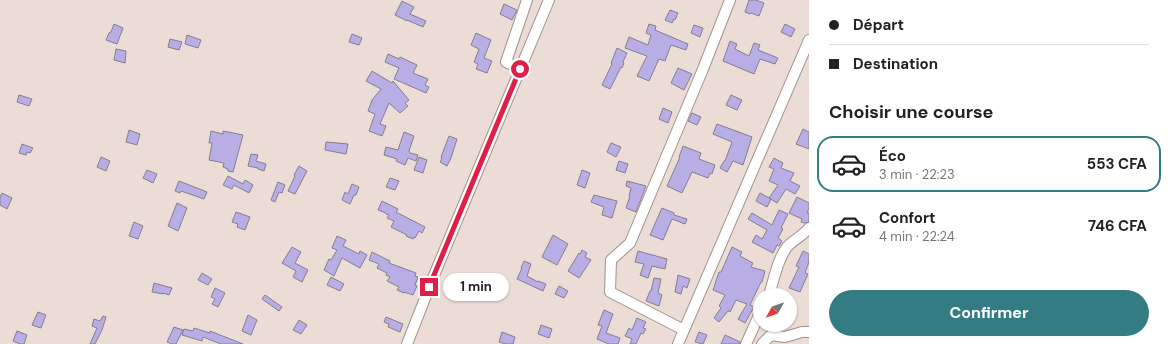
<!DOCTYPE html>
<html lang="fr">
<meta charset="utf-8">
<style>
:root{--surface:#fff;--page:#f6f6f6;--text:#222;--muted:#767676;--line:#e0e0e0;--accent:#347c84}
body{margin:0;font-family:"DM Sans",sans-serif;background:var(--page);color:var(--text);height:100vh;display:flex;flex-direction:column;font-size:15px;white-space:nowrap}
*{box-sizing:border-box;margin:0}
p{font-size:13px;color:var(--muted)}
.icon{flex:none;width:22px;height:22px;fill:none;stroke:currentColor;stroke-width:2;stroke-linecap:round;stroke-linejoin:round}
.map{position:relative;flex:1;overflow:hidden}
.panel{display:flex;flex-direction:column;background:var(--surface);width:360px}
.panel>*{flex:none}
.hud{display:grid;align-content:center;height:88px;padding:0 20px;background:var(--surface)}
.needle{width:26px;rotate:230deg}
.buttons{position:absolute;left:753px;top:288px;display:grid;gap:8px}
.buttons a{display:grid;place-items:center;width:44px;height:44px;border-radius:50%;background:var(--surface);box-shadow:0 1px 3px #0004;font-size:20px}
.end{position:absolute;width:18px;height:18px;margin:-9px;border:5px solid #e11d48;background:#fff;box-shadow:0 0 0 2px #fff}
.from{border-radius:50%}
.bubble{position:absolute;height:28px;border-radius:14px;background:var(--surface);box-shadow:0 1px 3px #0004;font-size:13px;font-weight:700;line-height:28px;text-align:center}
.hud b{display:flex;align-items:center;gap:14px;height:38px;font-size:15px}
.hud b+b{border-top:1px solid var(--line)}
.hud i{width:10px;height:10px;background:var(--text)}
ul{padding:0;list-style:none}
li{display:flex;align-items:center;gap:12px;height:56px;margin:0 8px 6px;padding:0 12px;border:2px solid transparent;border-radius:16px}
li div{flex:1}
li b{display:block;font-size:15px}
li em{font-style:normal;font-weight:700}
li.active{border-color:var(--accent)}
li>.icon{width:36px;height:36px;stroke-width:1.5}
h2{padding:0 20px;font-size:18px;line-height:48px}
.cta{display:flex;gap:8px;margin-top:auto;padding:8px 20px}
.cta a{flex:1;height:46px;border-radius:24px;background:var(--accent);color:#fff;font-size:16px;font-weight:700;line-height:46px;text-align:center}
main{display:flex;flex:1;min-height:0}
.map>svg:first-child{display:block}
.building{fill:#b9ade6;stroke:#82808d}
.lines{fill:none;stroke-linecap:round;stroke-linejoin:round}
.minor-casing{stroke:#a1928c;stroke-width:12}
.minor{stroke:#fff;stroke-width:10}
.route{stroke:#e11d48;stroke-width:5}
</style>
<main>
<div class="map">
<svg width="809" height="344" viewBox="0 0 809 344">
<rect width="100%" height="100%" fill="#ecdcd6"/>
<!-- building -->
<path class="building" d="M749,0h7l8,3 -5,13 -8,-3 -1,1 -5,-2z
M402,1l12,6 -4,7 16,7 -3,6 -16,-7v1l-12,-6z
M504,4l13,6 -5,10 -12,-6z
M670,10l8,3 -3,7 -1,-1 -2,4 -7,-3z
M114,24l9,4 -6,16 -11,-4 3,-7 2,-1z
M649,24l7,2 -1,4 33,14 -2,6 -15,-5 -6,16 -6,-2 -10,22 -12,-5 10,-20 -22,-8 4,-11 19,8 3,-10 -5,-2z
M785,24l10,5 -4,8 -10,-5z
M694,25l9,3 -3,9 -9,-4z
M476,33l15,7 -7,18 8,3 -5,12 -11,-4 2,-5 -4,-2 5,-13 -8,-4z
M352,34l10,4 -3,7 -10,-3z
M187,35l14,5 -3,8 -13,-4z
M170,39l12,3 -3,8 -11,-3z
M730,41l7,3 -2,5 14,7 5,-13 6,2 -2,5 20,8 -3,6 -15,-5 -6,15 -31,-13z
M617,48l10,5 -4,9 1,1 -2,5 -1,-1 -11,22 -8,-4 10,-21 -1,-1z
M116,49l10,2 -1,12 -11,-3z
M388,54l11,5 1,-2 17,8 -4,8 15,6 -3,6 4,2 -3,6 -32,-14 5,-11 -14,-6z
M678,68l14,6 -8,16 -13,-7z
M372,71l20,12 1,-2 16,19 -4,3 3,3 -8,7 -11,-10 -9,21 6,2 -4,10 -13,-5 6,-17 -7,-3 4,-11 9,-11 -15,-8z
M19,95l13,4 -3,7 -12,-4z
M731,95l11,5 -5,10 -11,-5z
M663,108l9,4 -4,11 -9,-4z
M692,113l9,4 -4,8 -9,-4z
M717,124l35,13 -9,28 -10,-4 -6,11 -7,-4 4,-7h1l7,-19 -19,-8z
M803,129l6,3v17l-13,-5z
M129,130l11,4 -3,11 -11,-3z
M211,131l12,3v-3l20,4 -10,37 -5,-1v-2l-5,-2 1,-4 -15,-3 3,-17h-3z
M404,132l10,4 -5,15 1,2 8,2 -2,6 -8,-3 -3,7 -9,-4 1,-2 -13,-4 2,-8 12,3z
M449,136l8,3 -6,19 -4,8 -7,-4 2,-4 -1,-1z
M326,142l22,2 -2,10 -21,-4z
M611,143l10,4 -5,10 -9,-5z
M22,144l11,4 -3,5 -3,-1 -1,3 -7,-2z
M683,146l18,7 -2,6 16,6 -3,9 -2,-1 -2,5 -16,-6 -10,21 -15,-7 13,-29h-1z
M251,154l7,1 -2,6 10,3 -2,7 -6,-2v-1l-10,-2z
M101,157l9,4 -4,10 -9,-4z
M419,157l8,3 -4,13 -9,-3z
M774,158l9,5 -2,5 13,5 -4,8 10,5 -5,8 -9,-5 -9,14 -8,-5 9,-13 -9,-4 5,-12 -5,-2z
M619,161l9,3 -3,9 -9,-3z
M299,166l8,5 -12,23 -7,-3 7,-15 -1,-1z
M147,170l10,4 -4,9 -10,-5z
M582,170l8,3 -5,15 -8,-3z
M228,176l15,8 2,-4 8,5 -4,8 -15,-8 -2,4 -9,-4z
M390,178l9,3 -4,9 -9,-3z
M179,181l28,11 -3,7 -23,-8 -1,2 -5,-2z
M627,181l19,5 -10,26 -10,-4 4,-12h-1l2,-8 -5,-2z
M278,182l7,3 -3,8 -3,-1 -4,10 -4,-2z
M352,184l7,3 -3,8h-2l-4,9 -8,-4 3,-8 3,2z
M2,193l10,5 -5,11 -7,-4v-8z
M760,193l11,6 -4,8 -11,-6z
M594,195l23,6 -5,17 -10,-3 2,-8 -13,-5z
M797,197l12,6v5l-2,5h2v9l-5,1 -3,-1 1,-3 -13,-6z
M382,201l16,8 -2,3 29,15 -3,6 -3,-2 -4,7 -1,-1 -1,2 -7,-3 1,-1 -16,-8 3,-6 -7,-3 2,-3 -3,-1v-1l-8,-3z
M177,203l10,5 -9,23 -10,-5z
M662,208l12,5v2l13,4 -2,5 -13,-5 -9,21 -13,-5z
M779,210l9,4 -7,14 2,1 -5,9 4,3 -3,5 -2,-1 -4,8 -21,-11 4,-7 6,4 5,-9 -19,-11 4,-6 20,12z
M236,212l14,5 -5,13 -8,-3 1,-3 -6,-2z
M134,222l9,4 -5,13 -9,-3z
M553,235l15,9 -11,21 -15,-8z
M337,236l9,4 -3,6 16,8 1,-3 7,4 -7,13 -18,-10 -8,18 -10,-6 5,-11 2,1 6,-10 -5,-2z
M292,247l9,5 -6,11 13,7 -6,12 -9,-5 3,-6 -14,-8z
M732,247l10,5 -2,4 13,7 -2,4 14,4 -3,11h-1l-11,23 4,2 -9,16 -7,-4 9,-15 -11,-4 -6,12 -2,-1 -9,11 -5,-4 7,-10 -2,-2 6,-11 -12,-5 6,-18h2z
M582,250l5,3 -2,4 6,3 -12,18 -11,-7 11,-18 1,1z
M638,251l29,8 -2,10 -13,-3 -4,12 -8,-3 4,-11 -9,-2z
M803,251l6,3v8l-4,11 3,1 -8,18 -11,-4 10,-21 -3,-1z
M372,252l18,9 -1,2 27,10 -1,3 3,1 -3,8 2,1 -4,9 -9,-3v1l-7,-3 2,-3 -12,-6 3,-4 -4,-2 1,-2 -10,-5 2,-4 -10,-4z
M524,261l7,3 -4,12 11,6v-1l8,3 -3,7 -26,-12 5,-11h-1z
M202,273l10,6 -4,6 -10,-5z
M678,275l12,4 -3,9 -4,-2 -2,8 -6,-2z
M331,277l13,7 -4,7 -13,-6z
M654,278l7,1 -3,14 4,2 -3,11 -13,-5 4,-10h1z
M154,283l18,5 -3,7 -6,-2v1l-11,-2z
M559,286l9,5 -4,7 -9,-4z
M215,288l10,5 -7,14 -6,-3 3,-5 -4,-2z
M265,295l17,12 -3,4 -17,-12z
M604,310l9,4 -7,19 14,5 -2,6h-9l-12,-5 5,-13 -4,-1z
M38,312l8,3 -5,13 -9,-3z
M248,315l9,5 -6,15 -9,-4z
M103,316l3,1 -4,13 -7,14h-5l7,-16 -5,-2 2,-7 6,2z
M386,317l17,7 -3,8 -12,-5 1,-3 -5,-2z
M637,318l9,4 -3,6 3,1 -3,5 -2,-1 -5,11h-6l2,-5 -7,-3 4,-8 3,2z
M299,320l8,5 -6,9 -8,-4z
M541,325l11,4 -3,9 -11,-4z
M174,327l9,3 -7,14h-4l-5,-2z
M194,328l16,5v-2l33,13h-22l-18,-7 -1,4 -20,-6 2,-6 9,2z
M17,331l10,4 -3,9h-4l-7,-3z
M502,332l13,5 -2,7h-7l-7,-2z
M699,332l8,3 -4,9 -8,-2z
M725,335l15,7v2h-19z"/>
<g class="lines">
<defs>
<path id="minor" d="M520,69l-14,-7 21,-62
M769,295c5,-15 8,-35 18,-48 6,-7 16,-11 22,-19
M684,330l-74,-38 1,-32 19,-17 73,-174 27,-69
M407,344l28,-71 114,-273
M678,344l131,-304
M746,344l14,-31
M762,344l9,-9 14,2 17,-5h7"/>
</defs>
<!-- minor casing -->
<use href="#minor" class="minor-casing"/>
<!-- minor -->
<use href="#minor" class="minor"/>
</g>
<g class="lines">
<!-- route -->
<path class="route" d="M429,287l91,-218"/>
</g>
</svg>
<div class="buttons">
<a><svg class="needle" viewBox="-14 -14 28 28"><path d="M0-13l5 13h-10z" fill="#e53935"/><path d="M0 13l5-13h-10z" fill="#767676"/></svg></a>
</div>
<i class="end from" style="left:520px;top:69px"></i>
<i class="end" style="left:429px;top:287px"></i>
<div class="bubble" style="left:443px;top:273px;width:66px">1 min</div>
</div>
<section class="panel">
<div class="hud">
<b><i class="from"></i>Départ</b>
<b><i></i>Destination</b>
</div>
<h2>Choisir une course</h2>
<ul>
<li class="active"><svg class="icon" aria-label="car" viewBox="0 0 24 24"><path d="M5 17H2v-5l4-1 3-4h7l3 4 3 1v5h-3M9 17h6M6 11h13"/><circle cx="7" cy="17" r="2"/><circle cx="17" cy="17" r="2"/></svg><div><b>Éco</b><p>3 min · 22:23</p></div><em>553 CFA</em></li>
<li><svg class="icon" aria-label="car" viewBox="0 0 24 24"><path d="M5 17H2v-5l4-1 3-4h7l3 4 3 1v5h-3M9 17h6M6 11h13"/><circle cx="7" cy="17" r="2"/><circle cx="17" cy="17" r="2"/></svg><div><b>Confort</b><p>4 min · 22:24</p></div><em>746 CFA</em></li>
</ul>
<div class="cta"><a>Confirmer</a></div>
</section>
</main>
